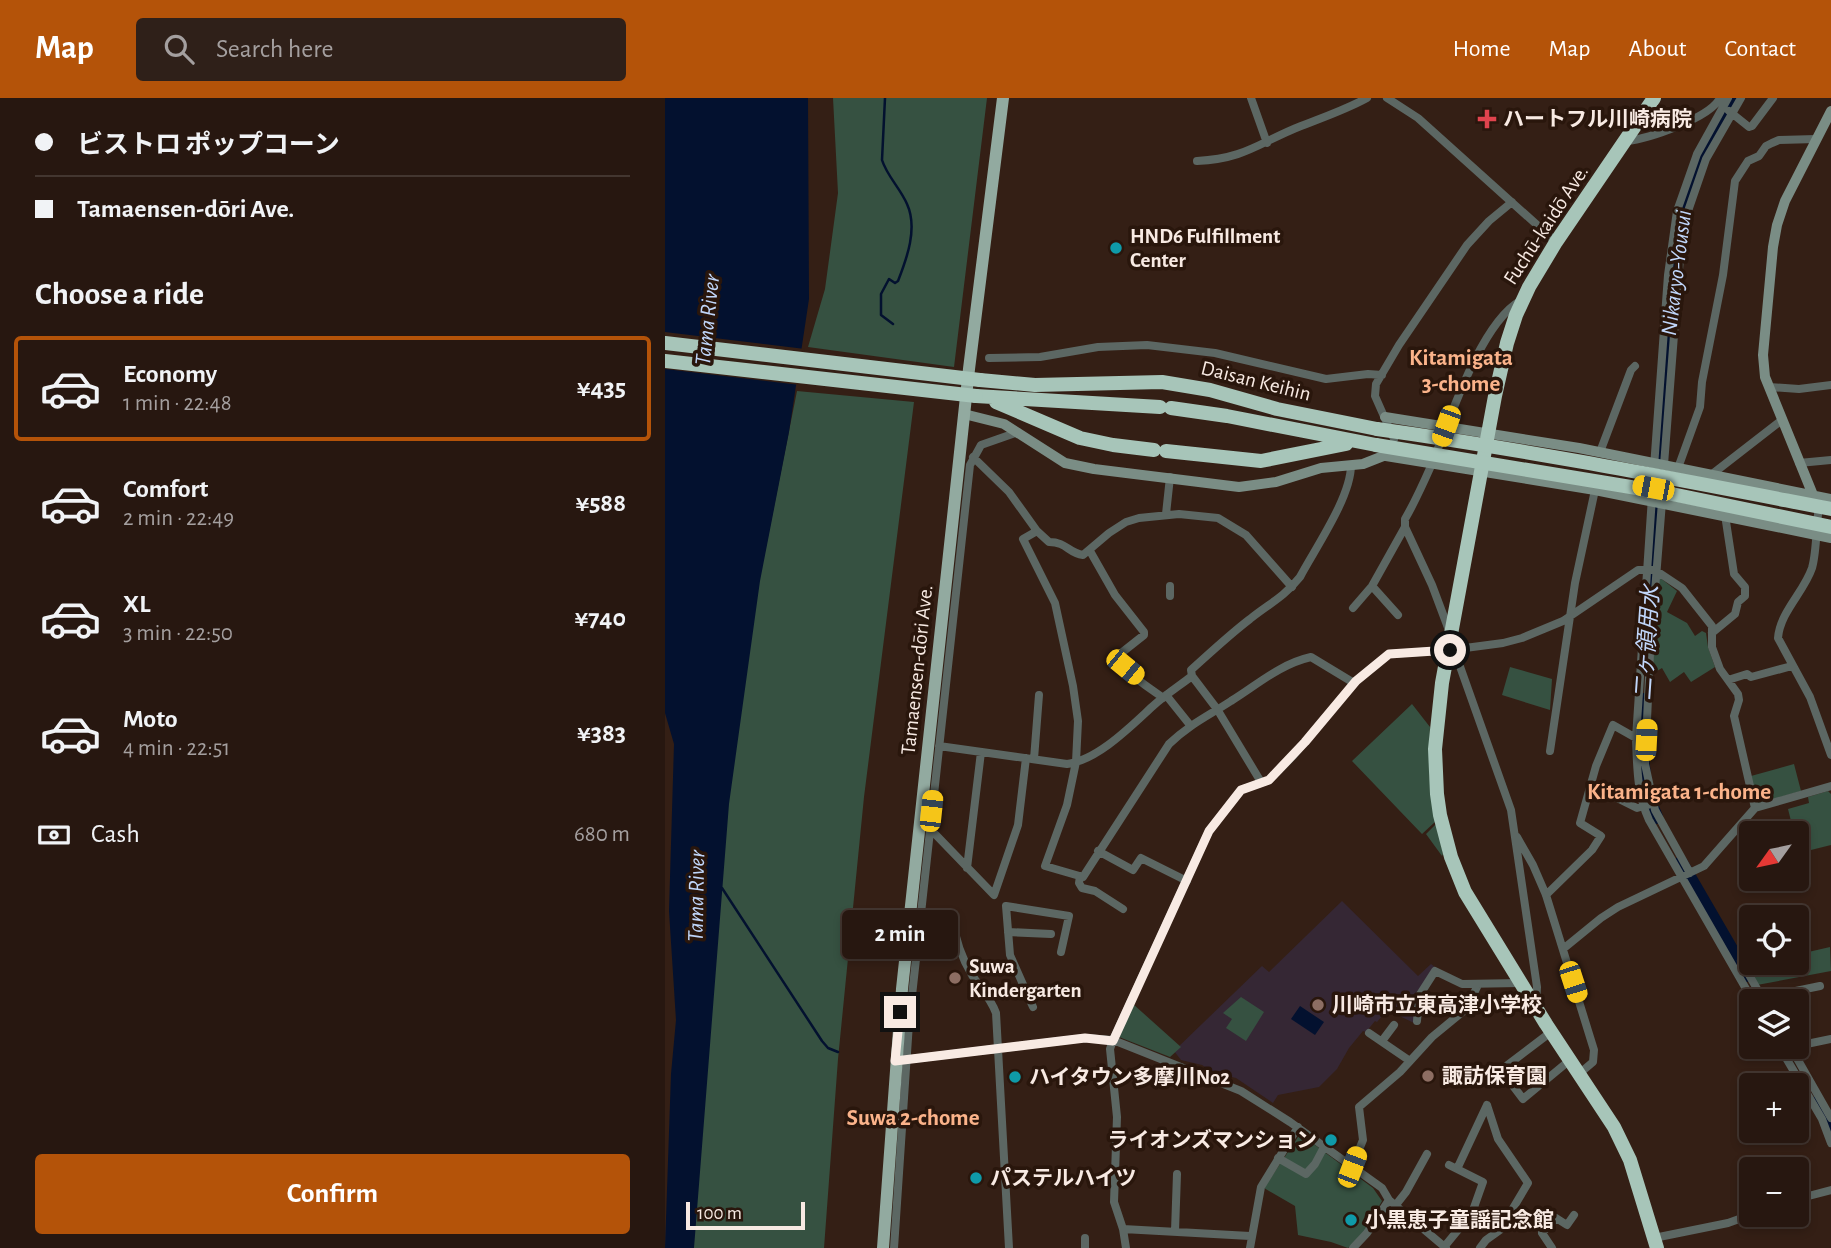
<!DOCTYPE html>
<meta charset="utf-8">
<style>
:root{--surface:#271710;--page:#2f2019;--text:#f1f3f6;--muted:#a49f9f;--line:#433630;--accent:#b45309}
body{margin:0;font-family:"Alegreya Sans","Noto Sans JP",sans-serif;background:var(--page);color:var(--text);height:100vh;display:flex;flex-direction:column;font-size:26px;white-space:nowrap}
*{box-sizing:border-box;margin:0}
p{font-size:23px;color:var(--muted)}
.icon{flex:none;width:38px;height:38px;fill:none;stroke:currentColor;stroke-width:2;stroke-linecap:round;stroke-linejoin:round}
.map{position:relative;flex:1;overflow:hidden}
.panel{display:flex;flex-direction:column;background:var(--surface);width:665px}
.panel>*{flex:none}
.banner{display:grid;align-content:center;height:154px;padding:0 35px;background:var(--surface)}
.needle{width:46px;rotate:237deg}
.buttons{position:absolute;left:1074px;top:723px;display:grid;gap:14px}
.buttons a{display:grid;place-items:center;width:70px;height:70px;border-radius:7px;background:var(--surface);box-shadow:0 4px 10px #0003,0 0 0 2px var(--line);font-size:35px}
.scale{position:absolute;left:21px;bottom:18px;width:119px;box-sizing:border-box;padding-left:7px;border:4px solid #f8eae3;border-top:0;font-size:19px;line-height:24px;white-space:nowrap;color:#f8eae3;-webkit-text-stroke:5px #29160c;paint-order:stroke}
.end{position:absolute;width:32px;height:32px;margin:-16px;border:9px solid #f8eae3;background:#111;box-shadow:0 0 0 4px #111}
.from{border-radius:50%}
.bubble{position:absolute;height:49px;border-radius:7px;background:var(--surface);box-shadow:0 4px 10px #0003,0 0 0 2px var(--line);font-size:23px;font-weight:700;line-height:49px;text-align:center}
.car{position:absolute;width:21px;height:42px;margin:-21px -10px;border-radius:9px;box-shadow:0 0 5px 2px #0007;background:linear-gradient(#f5c518 24%,#345 0 40%,#f5c518 0 76%,#345 0 86%,#f5c518 0)}
.banner b{display:flex;align-items:center;gap:24px;height:66px;font-size:26px}
.banner b+b{border-top:2px solid var(--line)}
.banner i{width:18px;height:18px;background:var(--text)}
ul{padding:0;list-style:none}
li{display:flex;align-items:center;gap:21px;height:105px;margin:0 14px 10px;padding:0 21px;border:4px solid transparent;border-radius:7px}
li div{flex:1}
li b{display:block;font-size:26px}
li em{font-style:normal;font-weight:700}
li.selected{border-color:var(--accent)}
li>.icon{width:63px;height:63px;stroke-width:1.5}
h2{padding:0 35px;font-size:32px;line-height:84px}
.pay{display:flex;align-items:center;gap:18px;height:77px;padding:0 35px;font-size:26px}
.pay p{margin-inline-start:auto}
.primary-button{display:flex;gap:14px;margin-top:auto;padding:14px 35px}
.primary-button a{flex:1;height:80px;border-radius:7px;background:var(--accent);color:#fff;font-size:28px;font-weight:700;line-height:80px;text-align:center}
header{display:flex;align-items:center;gap:42px;box-sizing:border-box;height:98px;padding:0 35px;background:var(--accent);color:#fff}
header strong{font-size:33px}
nav{display:flex;gap:38px;margin-inline-start:auto;font-size:24px}
.search{width:490px;height:63px;background:var(--page);display:flex;align-items:center;gap:18px;box-sizing:border-box;padding:0 24px;border-radius:7px;color:var(--muted);font-size:26px}
main{display:flex;flex:1;min-height:0}
.map>svg:first-child{display:block}
.education{fill:#352734}
.green{fill:#365141}
.water{fill:#03112f}
.pier{fill:#341f15}
.lines{fill:none;stroke-linecap:round;stroke-linejoin:round}
.stream{stroke:#03112f;stroke-width:2.5}
.river{stroke:#03112f;stroke-width:14}
.street{stroke:#5c6763;stroke-width:8}
.secondary{stroke:#7a8d85;stroke-width:10}
.primary{stroke:#92aaa0;stroke-width:12}
.highway{stroke:#a7c5b9;stroke-width:14}
.highway-bridge{stroke:#a7c5b9;stroke-width:14}
.route{stroke:#f8eae3;stroke-width:9}
.health-dot{fill:#e0444e;stroke:#29160c;stroke-width:2.5}
.culture-dot{fill:#0f9aa8;stroke:#29160c;stroke-width:2.5}
.education-dot{fill:#8d6e63;stroke:#29160c;stroke-width:2.5}
.labels{text-anchor:middle;dominant-baseline:central;stroke-width:7;stroke-linejoin:round;paint-order:stroke}
.poi-label{font-size:21px;font-weight:bold;fill:#f8eae3;stroke:#29160c;text-anchor:start}
.street-label{font-size:21px;fill:#f8eae3;stroke:#29160c}
.water-label{font-size:23px;font-style:italic;fill:#c0d6fa;stroke:#29160c}
.neighbourhood-label{font-size:23px;font-weight:bold;fill:#fbb38a;stroke:#29160c}
</style>
<header>
<strong>Map</strong>
<div class="search"><svg class="icon" aria-label="search" viewBox="0 0 24 24"><circle cx="10" cy="10" r="6"/><path d="M15 15l6 6"/></svg>Search here</div>
<nav><a>Home</a><a>Map</a><a>About</a><a>Contact</a></nav>
</header>
<main>
<section class="panel">
<div class="banner">
<b><i class="from"></i>ビストロ ポップコーン</b>
<b><i></i>Tamaensen-dōri Ave.</b>
</div>
<h2>Choose a ride</h2>
<ul>
<li class="selected"><svg class="icon" aria-label="car" viewBox="0 0 24 24"><path d="M5 17H2v-5l4-1 3-4h7l3 4 3 1v5h-3M9 17h6M6 11h13"/><circle cx="7" cy="17" r="2"/><circle cx="17" cy="17" r="2"/></svg><div><b>Economy</b><p>1 min · 22:48</p></div><em>¥435</em></li>
<li><svg class="icon" aria-label="car" viewBox="0 0 24 24"><path d="M5 17H2v-5l4-1 3-4h7l3 4 3 1v5h-3M9 17h6M6 11h13"/><circle cx="7" cy="17" r="2"/><circle cx="17" cy="17" r="2"/></svg><div><b>Comfort</b><p>2 min · 22:49</p></div><em>¥588</em></li>
<li><svg class="icon" aria-label="car" viewBox="0 0 24 24"><path d="M5 17H2v-5l4-1 3-4h7l3 4 3 1v5h-3M9 17h6M6 11h13"/><circle cx="7" cy="17" r="2"/><circle cx="17" cy="17" r="2"/></svg><div><b>XL</b><p>3 min · 22:50</p></div><em>¥740</em></li>
<li><svg class="icon" aria-label="car" viewBox="0 0 24 24"><path d="M5 17H2v-5l4-1 3-4h7l3 4 3 1v5h-3M9 17h6M6 11h13"/><circle cx="7" cy="17" r="2"/><circle cx="17" cy="17" r="2"/></svg><div><b>Moto</b><p>4 min · 22:51</p></div><em>¥383</em></li>
</ul>
<div class="pay"><svg class="icon" aria-label="cash" viewBox="0 0 24 24"><path d="M3 7h18v10H3z"/><circle cx="12" cy="12" r="2"/></svg>Cash<p>680 m</p></div>
<div class="primary-button"><a>Confirm</a></div>
</section>
<div class="map">
<svg width="1166" height="1150" viewBox="0 0 1166 1150">
<rect width="100%" height="100%" fill="#341f15"/>
<!-- education -->
<path class="education" d="M677,803l76,75 13,-12 4,3 -17,26 -4,30 -27,-13 -10,12 -2,-1 -9,11 -3,-1 -14,17 -12,21 -18,18 -41,8 -5,8 -37,-25 -21,-5 -13,-8 -21,-5 -7,-9 88,-85 7,6z"/>
<!-- green -->
<path class="green" d="M168,0h154l-33,269 -146,-20 17,-58 13,-96z
M132,293l117,11 -50,395 -26,262 -14,189h-131l35,-443 31,-223z
M994,479l18,14 -10,21 20,11 8,13 7,-5 4,2 2,14 7,20 -24,15 -7,-10 -14,10 -8,-14 -10,6z
M845,569l42,12 -2,31 -48,-15z
M747,606l18,23 -1,45 7,49 -14,13 -70,-73z
M1129,666l7,27 -44,13 -6,-28z
M1163,693l3,3v51l-32,8 -2,-20h-3l-6,-24 21,-6 -1,-6z
M772,725l6,31 -1,2 -16,-22z
M1121,808l4,11 -30,-1z
M1132,838l7,17 26,-6 1,24 -74,14 -9,-17 17,-5 32,-1z
M576,899l23,15 -18,29 -20,-13 6,-9 -9,-6z
M468,906l48,43 -11,10 -51,-20z
M635,1036l73,54 9,13 -18,31 -16,16 -17,-6 -33,-7 -3,-29 -31,-18z"/>
<!-- water -->
<path class="water" d="M0,0h143l1,201 -20,133 -29,149 -31,223 -35,444h-29l6,-174 5,-54 -7,-109 5,-167 -9,-31z
M635,908l24,16 -9,13 -24,-16z"/>
<!-- pier -->
<path class="pier" d="M0,234l140,17 -5,36 -135,-16z"/>
<g class="lines">
<!-- stream -->
<path class="stream" d="M220,0l-3,62c5,16 18,28 25,44 11,24 0,54 -9,77l-3,2 -6,-4 -8,15v21l12,9
M57,790l100,153 6,7 10,4"/>
<!-- river -->
<path class="river" d="M996,361l12,-192 8,-54 18,-52 34,-63
M987,487l5,-78
M979,602c-2,41 -6,79 12,117
M1016,765l65,112
M1153,1004l13,27"/>
<!-- street -->
<path class="street" d="M586,0l16,45
M722,0l31,20 138,124
M1064,13l20,16 3,-1 21,-28
M961,43c22,-2 84,-23 94,-43
M532,63c48,-2 63,-19 104,-35 23,-9 44,-16 66,-28
M324,260l51,-1 58,-10 49,-2 68,8 111,26 42,-5 14,1
M1104,289l30,2 32,-4
M729,341l-19,-43 1,-12 23,-39 68,-100 22,-24 23,-19
M935,354l31,-82 4,-4
M308,359l36,35 28,39 -14,8 32,64 18,83 5,35 -2,41 -9,43 -22,61 38,11 86,-133c21,-20 39,-28 62,-43 26,-16 49,-37 80,-44l43,26
M1134,365l32,-3
M999,367l17,-221 6,-30 19,-55 35,-61
M989,369l14,-192 9,-64 20,-57 31,-56
M1013,370l22,-61 2,-25 21,-107 12,-94 13,-20 11,-5 7,-10 6,-3 7,-3 37,-1
M1046,377l71,-55
M987,399l-16,241c1,28 1,56 13,82l104,181
M997,404l-12,152 -5,110 10,46 35,63
M1154,408c-3,19 -2,45 -7,62 -8,24 -32,44 -34,70l32,59 21,58
M501,416l4,-37
M372,433l12,11c18,0 19,11 34,13l26,-22 17,-11 13,-4 40,-4 39,4 28,17 46,52
M425,453l25,44 29,37v3l-24,19c1,18 29,33 43,44
M707,488l26,29
M505,498v-10
M688,510l19,-22 33,-59
M785,535l-18,-48 -27,-58v-8c10,-17 18,-35 26,-53 18,-43 48,-141 89,-165
M1047,535l23,-19 3,-12 7,-6v-9l-11,-13 -9,-59
M785,552l7,8 54,152 26,177 -1,17
M527,578l25,33 44,73
M1063,582l19,-6 4,3 41,-11
M501,597l24,30
M274,648l128,18c31,-4 64,-38 86,-58 12,-11 26,-20 39,-30l-1,-6c19,-17 38,-35 59,-51 20,-16 33,-21 50,-42 16,-30 51,-80 51,-112
M885,653l25,-168 20,-93
M369,661l5,-64
M926,687l46,23 11,-3
M271,737l58,60 24,-70 8,-67
M852,739l16,28 13,30 48,155 -1,12 -13,11
M433,753l35,19 8,-12 46,23
M302,770l14,-116
M415,778l-1,7 3,5 13,3 28,18
M881,797l46,-45 9,-14 -21,-13 16,-57 17,-41 23,13
M287,819c3,21 9,40 20,58 9,14 18,22 24,38l13,235
M343,834l43,2
M898,851l38,-31 17,-11 86,-41 51,-58 76,-22
M1076,863l23,40
M1097,900l58,-12
M368,909l-23,-52 -4,-49 63,10 -8,36
M752,923l2,-25 16,-25 27,13 58,-1
M886,934l-50,38 22,29 47,-39
M704,935l41,28
M717,943l12,-16
M1114,948l43,73 9,24
M1125,948l41,72
M1132,948l34,-7
M238,962l182,-22 28,2 128,51 49,31 92,66 7,12 57,48
M613,1060l28,16 9,-10 9,-17
M687,1069l11,-27 -4,-33 41,-35 32,-35 34,-28 12,-24
M792,1071l30,-64
M1132,1101l34,-9
M730,1108l11,-14 21,-38
M458,1131l127,7
M510,1133l2,-57
M989,1140l74,-15 25,-9
M779,1149l28,-34 11,-31 -34,-17
M229,1150l15,-225 61,-558 11,-20 37,-13
M420,1150v-10
M461,1150l-3,-19 -9,-27 3,-85 -7,-68 3,-9 96,-209 32,-41 28,-10 24,-24 63,-75 33,-27 61,-4 53,-7 19,-5 41,-17 75,-51h17l27,18 30,38v21l8,22 18,25 1,6 -5,16 21,92
M585,1150l11,-61 37,-60
M688,1150l14,-15 22,-33
M815,1150l6,-8 14,-10 28,-47 -30,-44 -11,-34
M887,1150l-10,-15 14,-15 11,7 7,-10"/>
<!-- secondary -->
<path class="secondary" d="M299,316l40,10 61,39 29,6 145,18 37,-5 45,-14 42,-4 38,-15
M720,319l194,31 252,51
M721,358l209,34 236,48
M1148,397l-48,-118 -2,-22 10,-108 4,-22 8,-24 46,-90"/>
<!-- primary -->
<path class="primary" d="M218,1150l19,-259 67,-620 34,-271"/>
<!-- highway -->
<path class="highway" d="M989,0l-98,144 -27,45 -13,28 -9,28 -12,53 -53,287 -7,66 2,45 3,21 11,42 14,35 81,132 68,103 16,33 27,88
M315,282l55,5 127,-3 48,8 67,19 100,20
M311,298l184,11
M331,304l84,36 33,7 41,5
M506,310l56,8 149,29
M501,353l95,10 85,-17"/>
<!-- highway-bridge -->
<path class="highway-bridge" d="M0,245l315,37
M0,263l311,35
M712,331c152,21 303,51 454,80
M711,347l291,48 164,34"/>
</g>
<g class="lines">
<!-- route -->
<path class="route" d="M235,914l-5,49 190,-23 28,3 96,-210 32,-41 28,-10 36,-38 51,-61 33,-27 61,-4"/>
</g>
<!-- markers -->
<path class="health-dot" d="M818.5 10.5h7v7h7v7h-7v7h-7v-7h-7v-7h7z"/>
<g class="culture-dot">
<circle cx="451" cy="150" r="7"/>
<circle cx="350" cy="979" r="7"/>
<circle cx="666" cy="1042" r="7"/>
<circle cx="311" cy="1080" r="7"/>
<circle cx="686" cy="1122" r="7"/>
</g>
<g class="education-dot">
<circle cx="290" cy="880" r="7"/>
<circle cx="653" cy="907" r="7"/>
<circle cx="763" cy="978" r="7"/>
</g>
<g class="labels">
<!-- poi labels -->
<g class="poi-label">
<text x="838" y="21">ハートフル川崎病院</text>
<text x="465" y="138">HND6 Fulfillment<tspan x="465" dy="24">Center</tspan></text>
<text x="304" y="868">Suwa<tspan x="304" dy="24">Kindergarten</tspan></text>
<text x="667" y="907">川崎市立東高津小学校</text>
<text x="777" y="978">諏訪保育園</text>
<text x="364" y="979">ハイタウン多摩川No2</text>
<text x="652" y="1042" text-anchor="end">ライオンズマンション</text>
<text x="325" y="1080">パステルハイツ</text>
<text x="700" y="1122">小黒恵子童謡記念館</text>
</g>
<!-- street labels -->
<g class="street-label">
<text transform="translate(881 127) rotate(-57)">Fuchū-kaidō Ave.</text>
<text transform="translate(591 283) rotate(14)">Daisan Keihin</text>
<text transform="translate(252 572) rotate(-84)">Tamaensen-dōri Ave.</text>
</g>
<!-- water labels -->
<g class="water-label">
<text transform="translate(1012 175) rotate(-83)">Nikaryo-Yousui</text>
<text transform="translate(43 222) rotate(-84)">Tama River</text>
<text transform="translate(983 545) rotate(-86)">二ヶ領用水</text>
<text transform="translate(32 798) rotate(-89)">Tama River</text>
</g>
<!-- neighbourhood labels -->
<g class="neighbourhood-label">
<text x="796" y="260">Kitamigata<tspan x="796" dy="26">3-chome</tspan></text>
<text x="1014" y="694">Kitamigata 1-chome</text>
<text x="248" y="1020">Suwa 2-chome</text>
</g>
</g>
</svg>
<div class="buttons">
<a><svg class="needle" viewBox="-14 -14 28 28"><path d="M0-13l5 13h-10z" fill="#e53935"/><path d="M0 13l5-13h-10z" fill="#a49f9f"/></svg></a>
<a><svg class="icon" aria-label="locate" viewBox="0 0 24 24"><circle cx="12" cy="12" r="6"/><path d="M12 2v4M12 18v4M2 12h4M18 12h4"/></svg></a>
<a><svg class="icon" aria-label="layers" viewBox="0 0 24 24"><path d="M12 4l9 5-9 5-9-5zM3 14l9 5 9-5"/></svg></a>
<a>+</a>
<a>−</a>
</div>
<div class="scale">100 m</div>
<i class="end from" style="left:785px;top:552px"></i>
<i class="end" style="left:235px;top:914px"></i>
<div class="bubble" style="left:177px;top:812px;width:116px">2 min</div>
<i class="car" style="left:781px;top:328px;rotate:200deg"></i>
<i class="car" style="left:988px;top:390px;rotate:281deg"></i>
<i class="car" style="left:460px;top:569px;rotate:129deg"></i>
<i class="car" style="left:981px;top:642px;rotate:3deg"></i>
<i class="car" style="left:266px;top:713px;rotate:6deg"></i>
<i class="car" style="left:908px;top:884px;rotate:162deg"></i>
<i class="car" style="left:687px;top:1069px;rotate:21deg"></i>
</div>
</main>
